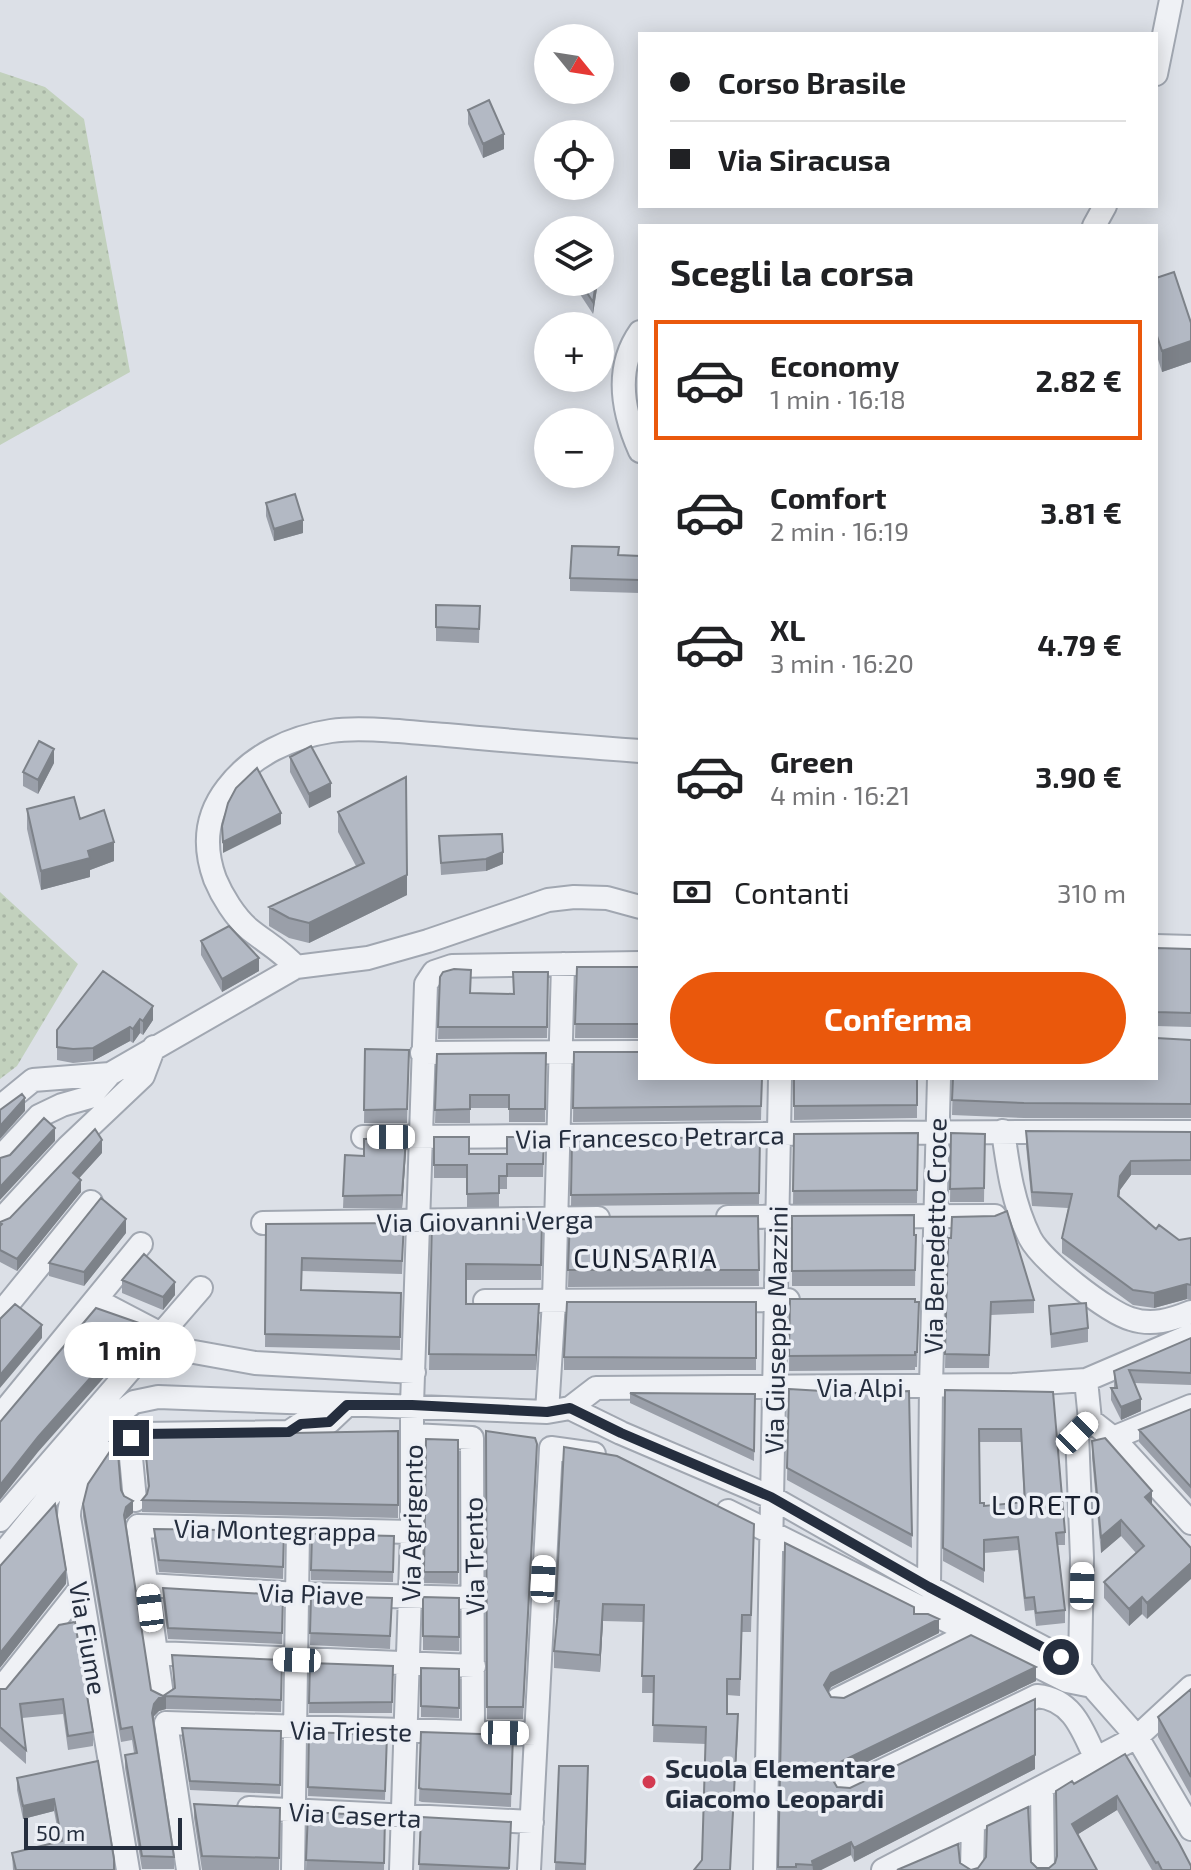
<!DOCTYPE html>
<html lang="it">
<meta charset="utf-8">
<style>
:root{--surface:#fff;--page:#f2f2f2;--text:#202124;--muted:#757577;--line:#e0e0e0;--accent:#ea580c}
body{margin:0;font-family:"Exo 2",sans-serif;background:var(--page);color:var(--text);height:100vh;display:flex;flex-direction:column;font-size:30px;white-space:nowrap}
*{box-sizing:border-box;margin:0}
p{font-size:26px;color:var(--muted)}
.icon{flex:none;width:44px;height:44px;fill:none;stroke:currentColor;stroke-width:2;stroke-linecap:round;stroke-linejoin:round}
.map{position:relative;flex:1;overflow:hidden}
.side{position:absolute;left:638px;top:224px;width:520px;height:856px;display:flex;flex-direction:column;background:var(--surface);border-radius:0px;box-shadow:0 4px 20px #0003}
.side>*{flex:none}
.banner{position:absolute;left:638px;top:32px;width:520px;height:176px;border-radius:0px;box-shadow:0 4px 20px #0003;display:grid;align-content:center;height:176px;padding:0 32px;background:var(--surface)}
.needle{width:52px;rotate:120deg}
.buttons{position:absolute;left:534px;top:24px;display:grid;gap:16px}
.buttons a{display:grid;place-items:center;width:80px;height:80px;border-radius:50%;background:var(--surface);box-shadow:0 4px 20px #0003;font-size:40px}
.scale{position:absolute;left:24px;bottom:20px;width:158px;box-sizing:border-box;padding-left:8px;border:4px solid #252e3e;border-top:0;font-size:22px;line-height:28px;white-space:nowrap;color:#252e3e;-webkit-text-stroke:6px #eceff5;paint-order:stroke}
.end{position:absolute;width:36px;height:36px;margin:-18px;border:10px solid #252e3e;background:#fff;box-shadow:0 0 0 4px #fff}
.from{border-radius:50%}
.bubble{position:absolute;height:56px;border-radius:28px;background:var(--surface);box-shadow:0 4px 20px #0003;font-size:26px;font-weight:700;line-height:56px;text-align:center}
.car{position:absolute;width:24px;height:48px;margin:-24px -12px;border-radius:10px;box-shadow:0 0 6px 2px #0007;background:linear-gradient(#fff 24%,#345 0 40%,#fff 0 76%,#345 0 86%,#fff 0)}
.banner b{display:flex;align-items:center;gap:28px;height:76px;font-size:30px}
.banner b+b{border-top:2px solid var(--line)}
.banner i{width:20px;height:20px;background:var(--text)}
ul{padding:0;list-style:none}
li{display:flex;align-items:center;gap:24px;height:120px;margin:0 16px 12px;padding:0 16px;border:4px solid transparent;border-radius:0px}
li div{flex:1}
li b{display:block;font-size:30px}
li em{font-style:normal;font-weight:700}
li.selected{border-color:var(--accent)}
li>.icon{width:72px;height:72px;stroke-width:1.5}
h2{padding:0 32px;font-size:36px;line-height:96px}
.pay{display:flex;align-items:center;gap:20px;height:88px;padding:0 32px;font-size:30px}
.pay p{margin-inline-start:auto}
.button{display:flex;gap:16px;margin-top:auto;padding:16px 32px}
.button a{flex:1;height:92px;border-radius:48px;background:var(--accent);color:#fff;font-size:32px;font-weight:700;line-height:92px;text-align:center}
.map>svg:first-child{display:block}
.grass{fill:url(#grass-dots)}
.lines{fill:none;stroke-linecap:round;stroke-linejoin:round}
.minor-casing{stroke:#a1a7b1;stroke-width:26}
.minor{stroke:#eff1f5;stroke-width:22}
.wall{fill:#9a9fa9;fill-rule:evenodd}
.shaded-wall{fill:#7d8289}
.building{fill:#b3b9c4;stroke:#7d8289;stroke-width:2;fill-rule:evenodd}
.route{stroke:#252e3e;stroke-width:10}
.poi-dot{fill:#d33a51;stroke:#eceff5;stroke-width:3}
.labels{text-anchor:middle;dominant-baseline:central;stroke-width:7;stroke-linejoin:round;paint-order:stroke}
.street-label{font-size:26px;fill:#252e3e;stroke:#eceff5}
.poi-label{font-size:26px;font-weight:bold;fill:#252e3e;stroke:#eceff5;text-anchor:start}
.neighbourhood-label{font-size:28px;letter-spacing:2px;fill:#181f2e;stroke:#eceff5}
</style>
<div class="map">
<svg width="1191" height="1870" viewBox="0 0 1191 1870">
<defs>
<pattern id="grass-dots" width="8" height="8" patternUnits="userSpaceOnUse" patternTransform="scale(2)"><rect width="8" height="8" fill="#c2d1bd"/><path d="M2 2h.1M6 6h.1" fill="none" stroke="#a7b4a4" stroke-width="1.8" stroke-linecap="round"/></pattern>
</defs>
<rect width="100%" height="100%" fill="#dce0e7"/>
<!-- grass -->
<path class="grass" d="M0,72l45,15 39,32 46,253 -130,73z
M0,892l78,72 -61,102 -17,13z"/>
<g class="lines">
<defs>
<path id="minor" d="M1156,74l15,-74
M1094,226l11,-20
M640,332c-26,37 -17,81 0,119
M1156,946l35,1
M296,967c-14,-16 -31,-25 -47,-38 -14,-12 -27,-33 -34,-50 -12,-33 -9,-64 12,-91 25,-33 64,-51 104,-57 32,-5 83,2 115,4 65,6 129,11 194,16
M422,1053l218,-1
M0,1107l33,-27 77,-6 186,-107 72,-9 60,-17 120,-41 26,-3 33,1 33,9
M1003,1131c5,37 10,73 27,107 12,23 77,74 101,81 21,7 40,1 60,-7
M363,1137c276,0 552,-7 828,-5
M0,1158l39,-42 23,-11 28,-8 20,-23
M728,1217l267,-1
M0,1221l68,-74 75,-71 11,-29
M263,1223l335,-5
M96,1300l65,34 22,16 72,13 159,9
M485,1301l303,-1
M0,1314l91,-112
M1086,1380l4,40 23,18 78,85
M570,1408l26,-20 417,-3 73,-5 105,-45
M547,1412l7,-111 9,-337
M0,1416l141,-172
M412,1435l60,3 1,295
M1113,1438l78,-32
M102,1450c-12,19 -34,44 -33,67l59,353
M135,1500l-5,-53 1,-9 9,-4 149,-2 12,-8 28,-2 18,-17
M728,1511l339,170 25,5
M0,1520l201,-232
M0,1557l114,-140 20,-15 24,-5 389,15 23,-4 51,25 150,64 158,90 151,80 12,19 45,51 54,92
M147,1585l151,9 176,4
M929,1587l2,-202 8,-307
M156,1653l318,13
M1080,1667l2,-109 -5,-125 13,-13
M0,1690l81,-102
M162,1695l-24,-169 274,6
M838,1699l133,-66
M1042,1788l1,82
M844,1789l193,-93c36,3 46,35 59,63
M249,1808l283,14
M188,1870l-22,-147 370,11
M293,1870l5,-339
M401,1870l11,-338v-127l14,-421 8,-12 18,-6 188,-3
M529,1870l22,-422 43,6
M765,1870l15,-792
M883,1870l254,-133 54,-50
M972,1870l1,-45"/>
</defs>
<!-- minor casing -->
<use href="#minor" class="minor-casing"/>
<!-- minor -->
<use href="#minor" class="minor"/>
</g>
<!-- wall -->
<path class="wall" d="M468,110l36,39 -21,9 -15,-34z
M1156,278l35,63v21l-29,10 -6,-19z
M572,282h26l-5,32z
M266,503l37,30 -29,8 -8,-25z
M619,555l21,1v37l-70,-2v-13z
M480,606l-1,37 -43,-2v-14z
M290,757l41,40 -22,11 -19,-36z
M54,763l-16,31 -15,-8v-14z
M27,809l53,10 34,42 -24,9v7l-49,13 -14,-61z
M338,812l69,83 -98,48 -20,-5 -20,-12v-19l87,-41 -18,-34z
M439,836l64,28 -17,7 -45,4z
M201,941l58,30 -37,21 -21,-37z
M1156,948l35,1v78l-35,-1z
M577,967h63v71h-65z
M103,971l50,49 -10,15 -3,-2 -7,10 -3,-2 -37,20 -20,2 -16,-3v-30z
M548,972l-1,66 -109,1 2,-62 31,16 42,1z
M1191,1040v78h-167l-72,-3 1,-37z
M365,1049l44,1 -2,73h-43z
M574,1052l188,26 -1,42 -188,2z
M546,1053l-1,69h-36v-14h-39v15h-35l2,-69z
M794,1078l123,2v38l-123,2z
M1026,1131l165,1v43h-60l-11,15 -1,7 37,32 23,11 12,-2v62l-4,-1 -33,9 -21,-3 -71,-52v-15l6,-30 -36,-2 -6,-60z
M918,1133l-1,70 -124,1 1,-70z
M951,1133l34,1 -1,68h-34z
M434,1137l35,17h38l37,-17 -1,40h-36v12h-8v18h-32v-29h-33z
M760,1137l-1,67 -188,2 1,-67z
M406,1151l-4,57h-59l2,-53 19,1z
M102,1153l-23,25 2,14 -64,79 -17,-9v-40l10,-4z
M758,1216l1,70 -191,1 2,-70z
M792,1216l124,19 -1,51h-123z
M542,1219l-1,61h-75v24l73,15 -3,51h-107l3,-150z
M404,1223l-2,51 -100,-3 -1,19 100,3 -1,57 -135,-3 1,-123z
M126,1233l-42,53 -35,-10v-13z
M948,1238h3l83,62v13l-43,2 -2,53h-44z
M122,1280l53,15 -12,15 -41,-17z
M790,1299l129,3 -2,65h-2v3l-126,1z
M756,1302v68h-192v-13z
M1049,1306l39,22v14l-37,6z
M1191,1338v47l-57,-2 7,28 -20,9 -10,-20v-12h3v-17z
M789,1389l67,4 53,-2 3,157 -125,-68z
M945,1390l108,2 12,140v13h-7l7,65v13l-29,3 -2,-16 -9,1 -7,-61 -34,3v30l-41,-22zM979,1442h42l3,60 -40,4 -4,-3z
M630,1393l125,1 -1,67 -124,-58z
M1191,1409v90l-52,-57v-12z
M398,1431v87l-256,-6v-12l5,-6 1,-4 -4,-54z
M486,1431l51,25 -14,263h-36z
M426,1439l32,1v144l-34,-1z
M1092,1441l60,50 -5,128 -5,-5 -13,12 -25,-28v-16l32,-29 -15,-17 -20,17 -9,-95z
M121,1490l12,23 -7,6 -1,3 26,168 12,6 11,-7 -2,-34 110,5 -1,52 -115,-3 -7,2 -5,5 -1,3 21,138v12h-32l-17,-101v-13l9,-2 -2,-13 -11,2 -38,-226v-12z
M754,1524l-3,108h-9l-2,64 -13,-1v19l11,17 -36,129 4,-116 -53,-2 1,-49h-12l1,-71 -40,-1 -3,51 -46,-4v-17l3,-33h-1v-17z
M154,1529l130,2 -1,48 -124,-7 -5,-32z
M394,1536l-1,46 -82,-2v-10z
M785,1543l154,90 -108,54 -3,5 3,5 13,1 192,-17 -198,95 -5,5 4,6 13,1 185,-89v70l-181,93 -3,-7 -30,15h-43z
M163,1588l120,7 -1,49 -114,-5 -5,-39z
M311,1596l81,2 -2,51 -80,-4z
M423,1597l36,1v53l-36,-1z
M59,1625l34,107v14l-25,4 -5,-36 -41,4 4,32v14l-26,-23v-52h6z
M310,1663l83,3 -1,47h-83z
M421,1668l38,1v49l-38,-1z
M1191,1689v107l-33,-59v-20z
M182,1728l99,3 -1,63 -90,-4 -8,-52z
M309,1732l78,3 -2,65 -77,-4z
M421,1732l92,3 -2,72 -89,-5 -3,-1z
M1125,1754l66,116h-39l-35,-60 -39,24 19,36h-200l63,-7 11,7 60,-8 6,6h12l6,-5 19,-79z
M98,1761l16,109h-101l-1,-17 48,-11 -6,-31 -31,8 -6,-29v-12z
M559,1766l29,21 -2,83h-31z
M194,1804l86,4 -1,62h-77l-8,-52z
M308,1812l77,4 -1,54h-78z
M421,1817l90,18 -2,35h-90z"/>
<!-- shaded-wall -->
<path class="shaded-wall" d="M504,134v15l-21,9v-14z
M596,282h2l-5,32v-12z
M1191,341v21l-29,10v-21z
M303,520v13l-29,8v-12z
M54,749v14l-16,31v-14z
M331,783v14l-22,11v-14z
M281,813v11l-58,29v-11z
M114,842v19l-24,9v7l-49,13v-19l47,-20z
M503,852v12l-17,7v-12z
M407,875v20l-98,48v-20z
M259,958v13l-37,21v-13z
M153,1006v14l-10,15v-14z
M140,1019v14l-7,10v-14z
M130,1027v14l-37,20v-13z
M25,1098v13l-25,28v-13z
M55,1128v13l-55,59v-13z
M406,1138v13l-4,57v-13z
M102,1140v13l-29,32v-12z
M1131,1161v14l-11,15 -2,20 2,-34z
M81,1180v12l-64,79v-12z
M126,1219v14l-42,53v-14z
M175,1282v13l-12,15v-13z
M1187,1284v15l-33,9v-15z
M539,1304v15l-3,51v-15z
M139,1323v15l-101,114 -38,48v-15l38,-48z
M42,1325v13l-42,50v-13z
M1141,1399v12l-20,9v-13z
M1152,1491v17l-7,-11z
M133,1501v12l-7,6 -2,9 2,-21z
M1121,1520v16l-20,17v-16z
M1191,1563v16l-44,40v-16z
M66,1570v14l-66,84v-15z
M1142,1597v17l-13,12v-17z
M603,1604v17l-3,51v-17z
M939,1619v14l-108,54 -7,12v-14l7,-12z
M1036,1667v14l-198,95 -6,6 -2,-7 2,-7 6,-5z
M166,1696v13l-7,2 -5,5 -2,9 2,-21 5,-6z
M738,1714v17l-8,139z
M1035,1755v14l-181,93v-14z
M1117,1796v14l-45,28v-14z
M54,1799v12l-31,8v-13z
M851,1842v13l-30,15h-8l-1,-9z"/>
<!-- building -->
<path class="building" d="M489,100l15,34 -21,10 -15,-34z
M1174,272l17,51v18l-29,10 -6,-18v-55z
M580,282h16l-3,20z
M295,494l8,26 -29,9 -8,-26z
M572,546l47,1 -1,8 22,1v24l-70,-2z
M436,605l44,1 -1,23 -43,-2z
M39,741l15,8 -16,31 -15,-8z
M311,746l20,37 -22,11 -19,-37z
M257,768l24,45 -58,29 -1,-16 6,-23 8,-15z
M406,777l1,98 -98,48 -20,-5 -20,-11 95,-44 -26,-51z
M74,797l6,22 24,-9 10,32 -26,9 2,7 -49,13 -14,-62z
M502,834l1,18 -17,7 -45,4 -2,-27z
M229,926l30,32 -37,21 -21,-38z
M1156,948l35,1v64l-35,-1z
M577,967h63v57h-65z
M454,969l17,1 -1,23 44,1 -1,-22h35l-1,55h-109l2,-50 3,-5z
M103,971l50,35 -10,15 -3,-2 -7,10 -3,-2 -37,21 -20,1 -16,-2v-17z
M1156,1038l35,2v64l-167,-1 -72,-3 1,-22h203z
M365,1049l44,1 -2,59 -43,1z
M574,1052h66v26h122l-1,28 -188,2z
M546,1053l-1,56h-36v-14h-39v14l-35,1 2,-56z
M794,1078h120l3,2v25l-123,1z
M22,1094l3,4 -25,28v-16z
M44,1118l11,10 -55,59v-29l10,-3z
M95,1129l7,11 -29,33 8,7 -64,79 -17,-9v-24l2,-2 -2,-2 10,-4z
M1026,1131l165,1v28l-60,1 -11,15 -2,20 38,33 3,-4 20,15 12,-2v47l-4,-1 -33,9 -21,-3 -71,-52 10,-44 -40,-2z
M918,1133l-1,57 -124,1 1,-57z
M951,1133l34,1 -1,54 -34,1z
M434,1137h35v17h38v-17h37l-1,27h-36v12h-8v17l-32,1v-29h-33z
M760,1137l-1,56 -188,2 1,-56z
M406,1138l-4,57 -59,1 2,-41 19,1v-17z
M101,1198l25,21 -42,53 -35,-9z
M1007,1211l27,89 -43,2 -2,53 -44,-1 3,-116h3l1,-21 43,-1z
M914,1215v20h2l-1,35 -123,1v-55z
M758,1216l1,54h-191l2,-53z
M542,1219l-1,46 -75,-1v40h73l-3,51 -107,-1 3,-134z
M404,1223l-2,38 -100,-3 -1,32 100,3 -1,44 -135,-3 1,-110z
M144,1254l31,28 -12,15 -41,-17z
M790,1299h125v3h4l-2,50h-2v3l-126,1z
M567,1302h189v56l-192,-1z
M1086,1303l2,25 -37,6 -2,-28z
M15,1304l27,21 -42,50v-56z
M96,1308l43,15 -101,114 -38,48v-63z
M1191,1338v35l-62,-3 12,29 -20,8 -10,-19h6l-3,-17z
M789,1389l67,4 53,-2 3,144 -125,-67z
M945,1390l108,2 12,140 -9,1 9,77 -29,3 -2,-16 -9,1 -7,-61 -34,3v30l-41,-22zM979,1429h42l4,73 -41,4v-3h-4z
M630,1393l125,1 -1,57z
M1191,1409v78l-52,-57z
M398,1431v74l-256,-5 5,-6 2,-8 -5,-50z
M486,1431l49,7 2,6 -14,263h-36z
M1105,1438l47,53 -7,6 46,51v15l-44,40 -5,-6 -13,12 -25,-27 40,-36 -23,-26 -20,17 -9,-96z
M426,1439l32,1v132h-34z
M117,1441l4,49 3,6 9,5 -7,6 -2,8 27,175 12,6 12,-8 -3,-33 110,5 -1,40 -115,-4 -7,2 -5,6 -2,9 22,144 -32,-1 -17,-101 12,-2 -5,-26 -11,2 -38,-225 5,-20z
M564,1447l53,9 137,68 -3,91h-9l-2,64h-13v35h11l-8,156h-36l8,-10 4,-133 -53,-2 1,-49h-12l2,-71 -41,-1 -3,51 -46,-4 5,-50h-3z
M55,1504l11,66 -66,83v-87z
M154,1529l130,2 -1,36 -124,-7z
M312,1534l82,2 -1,36 -82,-2z
M785,1543l129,64v7h14l11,5 -108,54 -7,12 7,12 13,1 127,-63 65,32 -198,96 -6,5 -2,7 7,12 13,1 185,-89v56l-181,93 -3,-6 -39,19 1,4 -17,-1v3h-18z
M163,1588l120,7 -1,38 -114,-5z
M311,1596l81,2 -2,38 -80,-3z
M423,1597l36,1v39l-36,-1z
M75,1622l18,110 -25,4 -5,-37 -43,5 6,46 -26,-23v-38h6l53,-64z
M310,1663l83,3 -1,36 -83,1z
M421,1668l38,1v39l-38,-2z
M1191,1689v88l-33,-60z
M182,1728l99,3 -1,54 -90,-4z
M309,1732l78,3 -2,56 -77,-4z
M421,1732l92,3 -2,59 -89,-5 -3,-1z
M1125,1754l54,89 12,23v4h-29l-4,-8 -2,1 -39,-67 -45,28 25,46h-200l61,-26 2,19 11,7 7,-2 8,-11 1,-31 41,-19 3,55 6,6h12l6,-5 2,-7 -1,-65 16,-10 2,3z
M98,1761l16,98v11h-98l-4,-17 50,-12 -8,-42 -31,7 -6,-28z
M559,1766h29l-3,98 -30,-2z
M194,1804l86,4 -1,50 -77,-2z
M308,1812l77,4 -1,47 -78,-3z
M421,1817l90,5 -2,46 -90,-4z"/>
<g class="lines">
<!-- route -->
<path class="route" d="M131,1438l9,-4 149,-2 12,-8 28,-2 18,-17h65l135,7 23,-4 51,25 150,64 158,90 132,70"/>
</g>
<!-- markers -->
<circle class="poi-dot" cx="649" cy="1782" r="8"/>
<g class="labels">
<!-- street labels -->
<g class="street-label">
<text transform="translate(650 1136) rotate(-1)">Via Francesco Petrarca</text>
<text transform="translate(485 1220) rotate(-1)">Via Giovanni Verga</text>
<text transform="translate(934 1236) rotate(-89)">Via Benedetto Croce</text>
<text transform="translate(775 1330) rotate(-89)">Via Giuseppe Mazzini</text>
<text x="860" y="1386">Via Alpi</text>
<text transform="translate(411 1523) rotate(-89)">Via Agrigento</text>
<text transform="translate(275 1529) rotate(1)">Via Montegrappa</text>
<text transform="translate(473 1556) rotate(-91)">Via Trento</text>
<text transform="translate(311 1593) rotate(2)">Via Piave</text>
<text transform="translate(89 1638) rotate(80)">Via Fiume</text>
<text transform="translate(351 1730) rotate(1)">Via Trieste</text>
<text transform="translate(355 1814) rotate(3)">Via Caserta</text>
</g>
<!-- poi labels -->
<g class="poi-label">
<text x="665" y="1767">Scuola Elementare<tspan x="665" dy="30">Giacomo Leopardi</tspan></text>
</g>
<!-- neighbourhood labels -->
<g class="neighbourhood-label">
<text x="646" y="1257">CUNSARIA</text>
<text x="1047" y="1504">LORETO</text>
</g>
</g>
</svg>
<div class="buttons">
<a><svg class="needle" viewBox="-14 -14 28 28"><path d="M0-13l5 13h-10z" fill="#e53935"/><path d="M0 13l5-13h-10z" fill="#757577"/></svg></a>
<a><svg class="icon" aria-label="locate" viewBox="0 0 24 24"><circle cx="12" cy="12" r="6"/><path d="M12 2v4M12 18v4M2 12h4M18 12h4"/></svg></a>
<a><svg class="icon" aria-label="layers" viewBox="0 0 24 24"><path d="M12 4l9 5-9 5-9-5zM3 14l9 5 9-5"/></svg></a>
<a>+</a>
<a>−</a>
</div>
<div class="scale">50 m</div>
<i class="end from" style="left:1061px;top:1657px"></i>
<i class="end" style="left:131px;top:1438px"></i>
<div class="bubble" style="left:64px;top:1322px;width:132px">1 min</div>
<i class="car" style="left:391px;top:1137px;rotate:270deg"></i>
<i class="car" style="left:1077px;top:1433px;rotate:45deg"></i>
<i class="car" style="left:543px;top:1579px;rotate:3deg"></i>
<i class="car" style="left:1082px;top:1586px;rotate:1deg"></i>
<i class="car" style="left:150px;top:1608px;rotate:353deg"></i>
<i class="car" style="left:297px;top:1660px;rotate:272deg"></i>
<i class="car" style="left:505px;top:1733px;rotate:91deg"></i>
<div class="banner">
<b><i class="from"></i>Corso Brasile</b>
<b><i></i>Via Siracusa</b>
</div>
<section class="side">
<h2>Scegli la corsa</h2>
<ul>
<li class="selected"><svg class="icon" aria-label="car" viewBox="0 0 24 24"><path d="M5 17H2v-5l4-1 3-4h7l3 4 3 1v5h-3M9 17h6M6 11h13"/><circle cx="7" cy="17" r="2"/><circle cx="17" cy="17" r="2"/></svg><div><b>Economy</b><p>1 min · 16:18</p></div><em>2.82 €</em></li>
<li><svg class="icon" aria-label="car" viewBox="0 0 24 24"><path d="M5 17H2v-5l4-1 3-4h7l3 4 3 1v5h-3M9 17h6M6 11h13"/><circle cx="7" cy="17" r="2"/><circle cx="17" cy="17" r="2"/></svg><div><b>Comfort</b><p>2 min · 16:19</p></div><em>3.81 €</em></li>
<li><svg class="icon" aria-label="car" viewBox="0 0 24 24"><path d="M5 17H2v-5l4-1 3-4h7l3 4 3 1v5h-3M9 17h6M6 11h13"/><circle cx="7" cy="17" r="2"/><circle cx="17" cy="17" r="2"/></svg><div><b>XL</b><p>3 min · 16:20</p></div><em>4.79 €</em></li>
<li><svg class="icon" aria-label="car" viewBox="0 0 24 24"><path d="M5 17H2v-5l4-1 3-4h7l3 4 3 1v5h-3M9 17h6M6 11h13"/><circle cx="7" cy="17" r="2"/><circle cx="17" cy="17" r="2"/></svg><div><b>Green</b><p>4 min · 16:21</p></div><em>3.90 €</em></li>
</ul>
<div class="pay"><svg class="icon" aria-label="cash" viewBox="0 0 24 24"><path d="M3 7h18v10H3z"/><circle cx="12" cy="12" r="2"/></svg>Contanti<p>310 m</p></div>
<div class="button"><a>Conferma</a></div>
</section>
</div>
